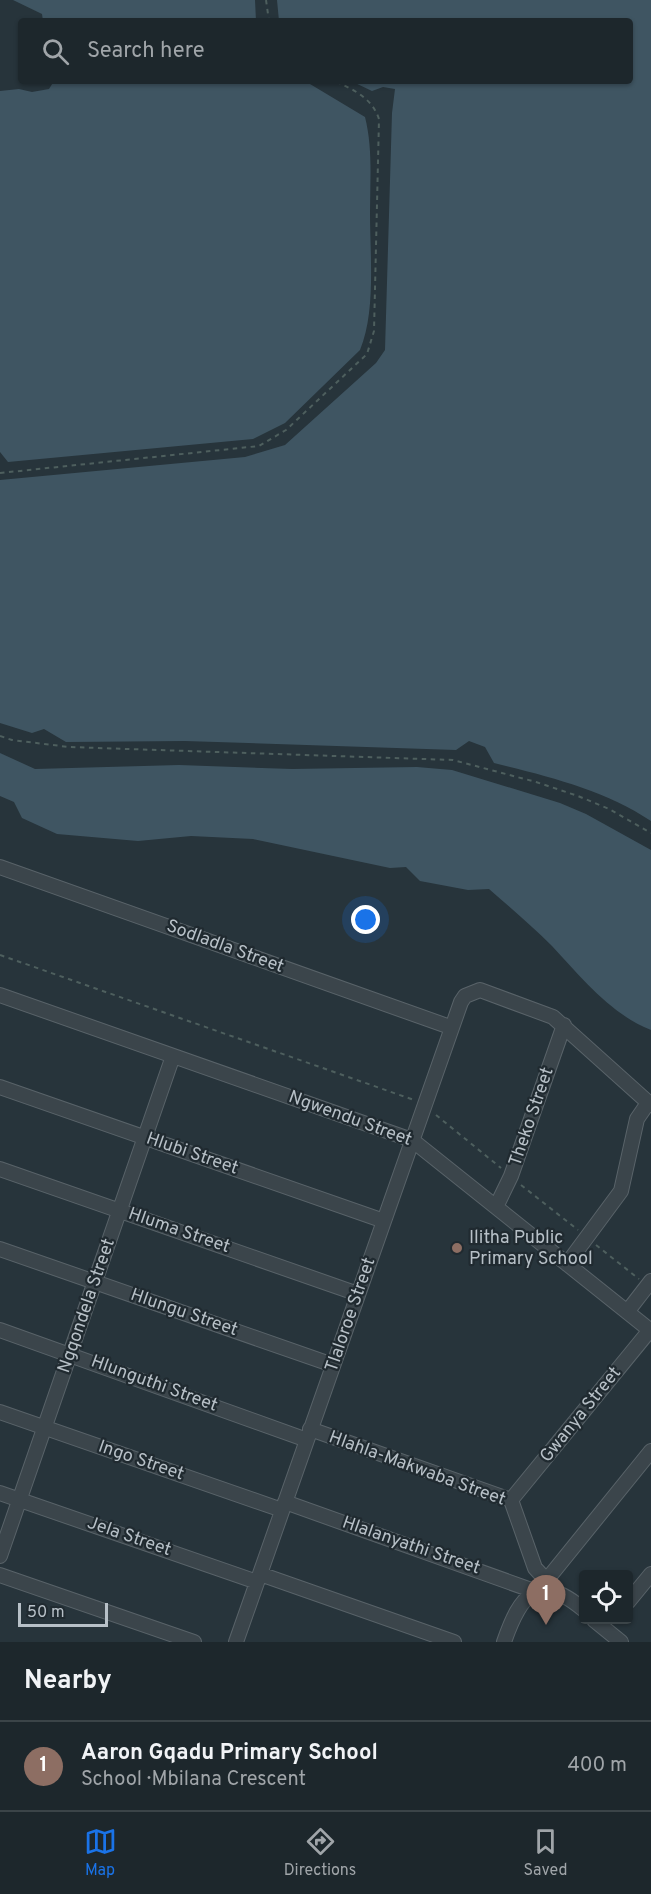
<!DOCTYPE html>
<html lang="en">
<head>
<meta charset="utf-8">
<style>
  body { margin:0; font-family:Overpass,sans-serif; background:#252f34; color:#f1f3f6 }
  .controls { position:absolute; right:18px; bottom:18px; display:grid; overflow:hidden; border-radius:6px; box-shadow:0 2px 4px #0004 }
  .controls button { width:54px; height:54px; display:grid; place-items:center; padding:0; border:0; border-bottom:2px solid #3b4448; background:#1d272c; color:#f1f3f6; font:30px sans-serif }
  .scale { position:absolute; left:18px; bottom:15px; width:90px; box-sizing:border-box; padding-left:6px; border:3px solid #b7c0c7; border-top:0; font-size:16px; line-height:21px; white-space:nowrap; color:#b7c0c7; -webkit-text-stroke:4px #202a30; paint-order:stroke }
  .you { position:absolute; left:366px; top:920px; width:21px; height:21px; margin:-15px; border:4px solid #fff; border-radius:50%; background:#1a73e8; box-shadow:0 0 0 9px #1a73e833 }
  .badge { display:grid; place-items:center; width:39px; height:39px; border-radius:50%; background:#1a73e8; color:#fff; font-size:20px; font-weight:700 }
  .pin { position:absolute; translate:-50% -50px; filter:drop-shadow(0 2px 3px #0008) }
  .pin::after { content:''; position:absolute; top:32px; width:21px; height:18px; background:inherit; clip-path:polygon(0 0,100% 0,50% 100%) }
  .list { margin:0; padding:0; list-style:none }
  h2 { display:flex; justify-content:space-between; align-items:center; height:78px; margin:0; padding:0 24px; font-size:26px }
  h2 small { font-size:20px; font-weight:400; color:#a0a5a9 }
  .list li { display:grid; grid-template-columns:39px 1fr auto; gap:18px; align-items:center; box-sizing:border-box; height:90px; padding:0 24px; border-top:2px solid #3b4448 }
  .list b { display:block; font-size:22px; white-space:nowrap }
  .list p { margin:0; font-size:20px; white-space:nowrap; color:#a0a5a9 }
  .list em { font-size:20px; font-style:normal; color:#a0a5a9 }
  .icon { flex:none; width:33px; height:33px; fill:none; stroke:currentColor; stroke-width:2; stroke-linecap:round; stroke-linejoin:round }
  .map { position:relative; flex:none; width:651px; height:1642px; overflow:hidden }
  .search { position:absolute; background:#1d272c; box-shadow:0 2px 4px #0004; left:18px; right:18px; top:18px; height:66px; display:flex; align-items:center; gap:15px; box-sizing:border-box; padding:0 21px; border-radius:6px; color:#a0a5a9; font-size:22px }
  .sheet { height:168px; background:#1d272c }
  nav { display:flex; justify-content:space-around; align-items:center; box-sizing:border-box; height:84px; border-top:2px solid #3b4448; background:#1d272c; font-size:16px; color:#a0a5a9 }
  nav a { display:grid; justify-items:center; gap:3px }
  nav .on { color:#1a73e8 }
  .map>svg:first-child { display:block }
</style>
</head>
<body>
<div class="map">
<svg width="651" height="1642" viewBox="0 0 651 1642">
  <rect width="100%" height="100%" fill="#27343b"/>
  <!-- water -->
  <path fill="#3f5562" d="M13,0H255L256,21H43L42,14Z
    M277,0H651V821C605,790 547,776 494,763L485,747L469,741L456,750L185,741L66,742L44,729L32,733L0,723V480L245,457L285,445L376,363L385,350L392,113L395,89L383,87L372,91L351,81H630V21H279Z
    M54,81H305L365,117C373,149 370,181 370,213C370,255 376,312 360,350L285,423L253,439L8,462L0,452V91L19,89L32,92L49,89Z
    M0,753L35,769L179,765L292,769L417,767L452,770L560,803L586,814L651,850V1030C610,1014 581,977 552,946C532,926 511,908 489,889L468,890L420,881L406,867L390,868L253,839L191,836L138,841L57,834L22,818L14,802L0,796Z"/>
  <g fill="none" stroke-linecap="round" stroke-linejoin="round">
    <defs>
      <path id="minor" d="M0,867L450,1027
        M0,995L412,1140L651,1331
        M0,1087L384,1221
        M0,1169L358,1294
        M496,1207L511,1176L564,1025
        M0,1249L333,1365
        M567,1264L621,1191L637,1119L648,1103
        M627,1312L651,1281
        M0,1330L307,1440
        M0,1412L282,1510
        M310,1429L511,1500
        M0,1493L257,1582
        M511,1500L650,1330
        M511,1500L535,1568L546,1580
        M285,1502L537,1592L651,1451
        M0,1556L173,1056
        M260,1574L454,1642
        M0,1575L194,1642
        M628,1602L651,1574
        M594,1620L621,1642
        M236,1642L461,1002L465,996L480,990L553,1017L651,1105
        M504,1642C520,1596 537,1570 584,1610"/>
    </defs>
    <!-- minor casing -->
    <use href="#minor" stroke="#596369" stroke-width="16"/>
    <!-- path -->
    <path stroke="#4e5f5e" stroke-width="2" stroke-dasharray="4.5 4.5" stroke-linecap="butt" d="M266,0L269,21
      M0,473L259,446L286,430L367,354L374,331L379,119C372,98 354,90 335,81
      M0,736L12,740L69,747L453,760L536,782L578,796L609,809L651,833
      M0,955L414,1100
      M436,1115L501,1168
      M521,1185L578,1230
      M596,1245L639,1279"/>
    <!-- minor -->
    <use href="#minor" stroke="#3b454b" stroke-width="14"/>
  </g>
  <!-- markers -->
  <circle fill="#8d6e63" stroke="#202a30" stroke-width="2" cx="457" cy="1248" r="6"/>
  <g text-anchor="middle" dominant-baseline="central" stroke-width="4.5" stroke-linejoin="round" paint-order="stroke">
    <!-- street labels -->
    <g font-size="18" fill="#b7c0c7" stroke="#202a30">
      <text transform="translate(225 947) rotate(20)">Sodladla Street</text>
      <text transform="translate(532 1117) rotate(-71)">Theko Street</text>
      <text transform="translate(350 1119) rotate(20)">Ngwendu Street</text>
      <text transform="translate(192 1154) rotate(19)">Hlubi Street</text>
      <text transform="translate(179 1231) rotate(19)">Hluma Street</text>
      <text transform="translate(87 1306) rotate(-71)">Ngqondela Street</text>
      <text transform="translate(184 1313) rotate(19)">Hlungu Street</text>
      <text transform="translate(351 1315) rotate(-71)">Tlaloroe Street</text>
      <text transform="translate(154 1384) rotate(20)">Hlunguthi Street</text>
      <text transform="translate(581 1415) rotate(-51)">Gwanya Street</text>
      <text transform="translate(141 1461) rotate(19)">Ingo Street</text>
      <text transform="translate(417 1469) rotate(20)">Hlahla-Makwaba Street</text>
      <text transform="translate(129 1537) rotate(19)">Jela Street</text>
      <text transform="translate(411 1546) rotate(19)">Hlalanyathi Street</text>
    </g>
    <!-- poi labels -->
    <g font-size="18" fill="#b7c0c7" stroke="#202a30" text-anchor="start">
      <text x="469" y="1238">Ilitha Public<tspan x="469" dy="21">Primary School</tspan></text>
    </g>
  </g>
</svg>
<div class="controls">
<button><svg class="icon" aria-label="locate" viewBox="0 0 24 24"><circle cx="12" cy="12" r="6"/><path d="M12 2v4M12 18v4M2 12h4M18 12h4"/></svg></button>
</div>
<div class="scale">50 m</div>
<div class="you"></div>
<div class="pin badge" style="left:546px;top:1625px;background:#8d6e63">1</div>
<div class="search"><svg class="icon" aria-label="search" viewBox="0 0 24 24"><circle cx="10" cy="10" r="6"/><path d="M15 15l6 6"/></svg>Search here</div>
</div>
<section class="sheet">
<h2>Nearby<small></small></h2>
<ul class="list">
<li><span class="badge" style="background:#8d6e63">1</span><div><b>Aaron Gqadu Primary School</b><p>School · Mbilana Crescent</p></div><em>400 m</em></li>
</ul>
</section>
<nav>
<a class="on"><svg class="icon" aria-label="map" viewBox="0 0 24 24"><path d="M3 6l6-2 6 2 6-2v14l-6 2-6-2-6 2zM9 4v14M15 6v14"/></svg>Map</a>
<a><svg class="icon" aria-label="directions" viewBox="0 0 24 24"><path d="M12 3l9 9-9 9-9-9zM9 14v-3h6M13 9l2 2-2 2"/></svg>Directions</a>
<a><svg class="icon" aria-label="saved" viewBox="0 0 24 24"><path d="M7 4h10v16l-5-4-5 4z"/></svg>Saved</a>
</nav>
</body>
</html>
